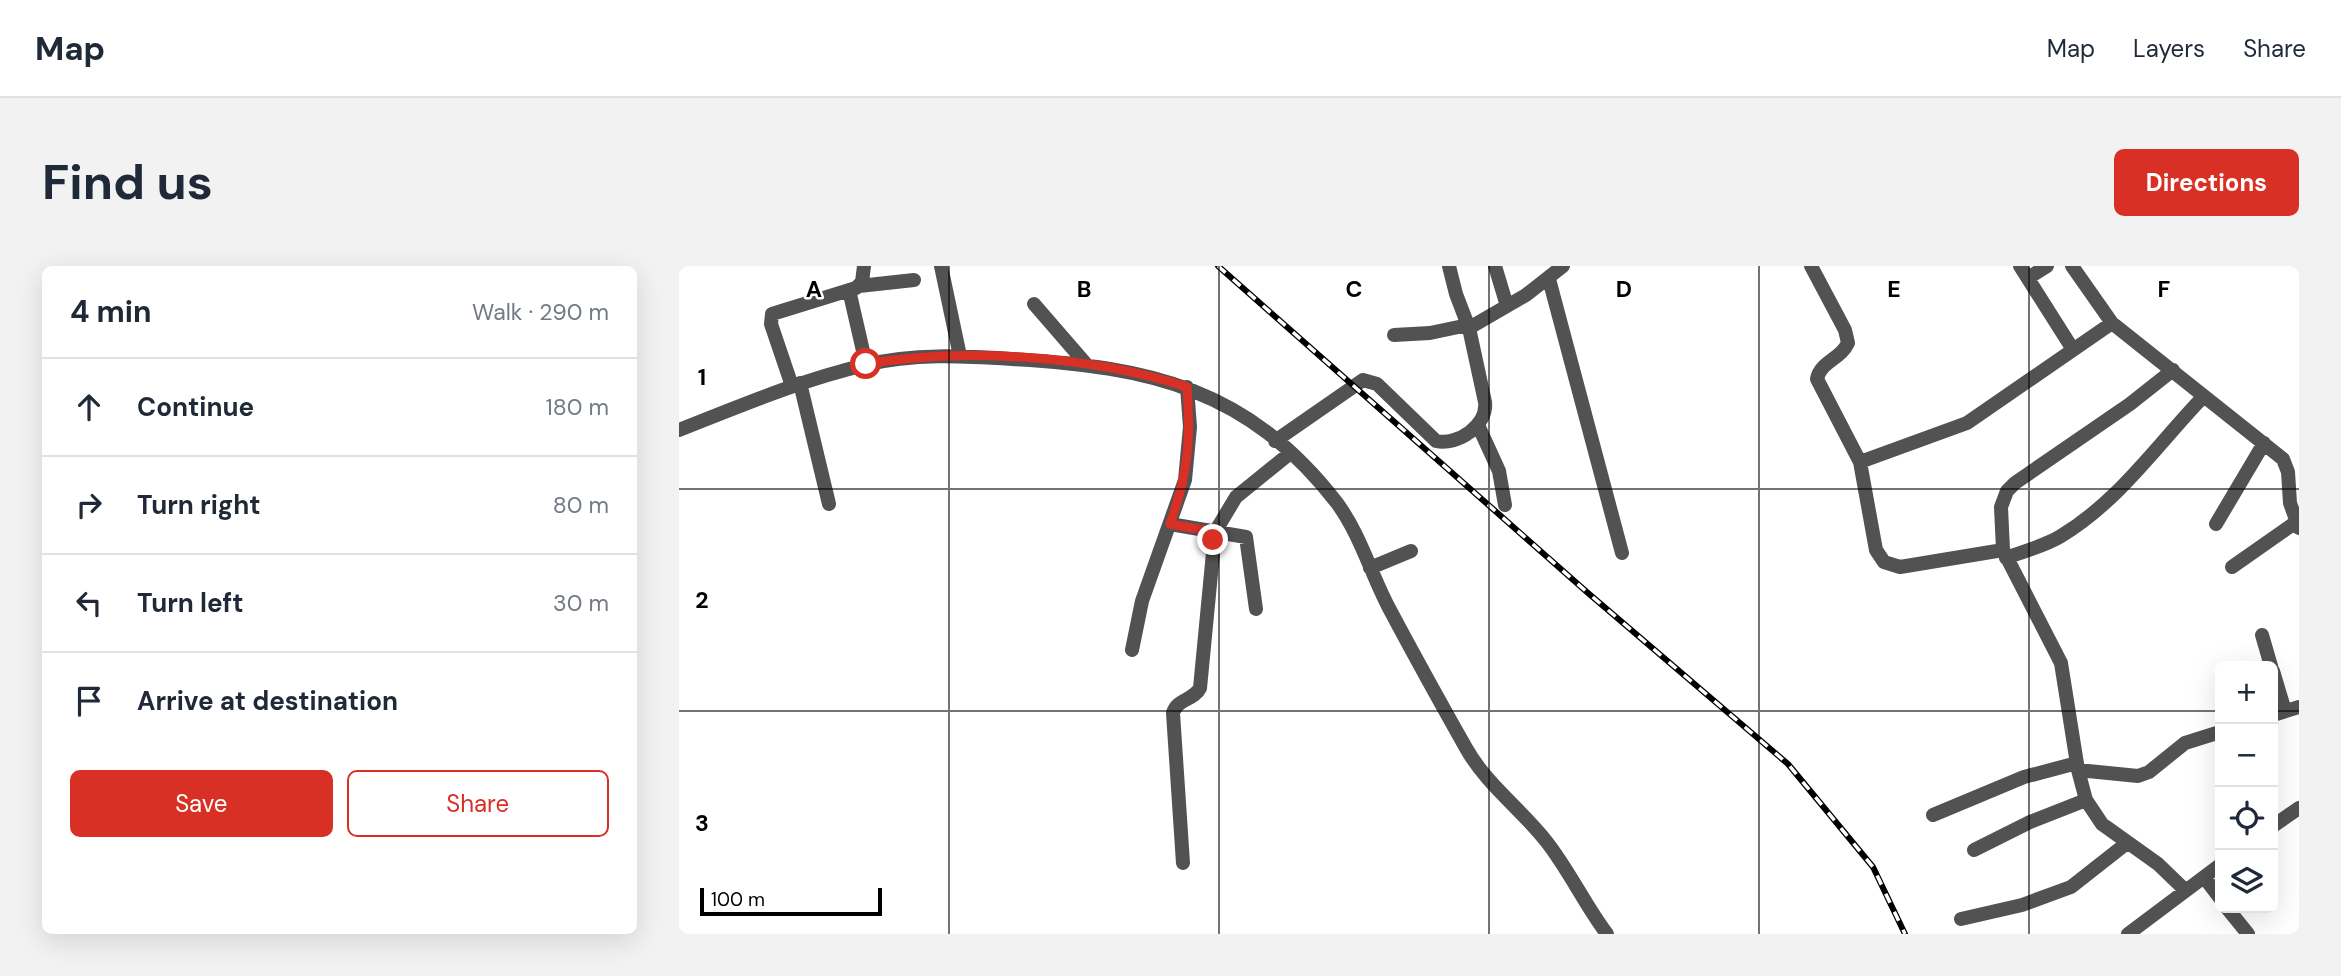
<!DOCTYPE html>
<html lang="en">
<head>
<meta charset="utf-8">
<style>
  body { margin:0; font-family:"DM Sans",sans-serif; background:#f2f2f3; color:#1f2937 }
  .controls { position:absolute; right:21px; bottom:21px; display:grid; overflow:hidden; border-radius:10px; box-shadow:0 7px 28px #0002 }
  .controls button { width:63px; height:63px; display:grid; place-items:center; padding:0; border:0; border-bottom:2px solid #e0e1e3; background:#fff; color:#1f2937; font:35px sans-serif }
  .scale { position:absolute; left:21px; bottom:18px; width:182px; box-sizing:border-box; padding-left:7px; border:4px solid #000; border-top:0; font-size:19px; line-height:24px; white-space:nowrap; color:#000; -webkit-text-stroke:5px #fff; paint-order:stroke }
  .stop { position:absolute; width:21px; height:21px; margin:-16px; border:5px solid #d93025; border-radius:50%; background:#fff }
  .stop.end { background:#d93025; border-color:#fff; box-shadow:0 2px 7px #0008 }
  .list { margin:0; padding:0; list-style:none }
  h2 { display:flex; justify-content:space-between; align-items:center; height:91px; margin:0; padding:0 28px; font-size:30px }
  h2 small { font-size:23px; font-weight:400; color:#747a83 }
  .list li { display:grid; grid-template-columns:46px 1fr auto; gap:21px; align-items:center; box-sizing:border-box; height:98px; padding:0 28px; border-top:2px solid #e0e1e3 }
  .list b { display:block; font-size:26px; white-space:nowrap }
  .list em { font-size:23px; font-style:normal; color:#747a83 }
  .actions { display:flex; gap:14px; padding:21px 28px }
  .actions a { flex:1; padding:16px 0; border:2px solid #d93025; border-radius:10px; text-align:center; font-size:24px; color:#d93025 }
  .actions .main { background:#d93025; color:#fff }
  .icon { flex:none; width:38px; height:38px; fill:none; stroke:currentColor; stroke-width:2; stroke-linecap:round; stroke-linejoin:round }
  .map { position:relative; flex:none; width:1620px; height:668px; overflow:hidden; border-radius:10px }
  header { display:flex; align-items:center; gap:42px; box-sizing:border-box; height:98px; padding:0 35px; background:#fff; border-bottom:2px solid #e0e1e3 }
  header strong { font-size:33px }
  nav { display:flex; gap:38px; margin-inline-start:auto; font-size:24px }
  .intro { display:flex; align-items:center; justify-content:space-between; box-sizing:border-box; height:168px; padding:0 42px }
  h1 { margin:0; font-size:49px }
  .button { padding:18px 32px; border-radius:10px; background:#d93025; color:#fff; font-size:24px; font-weight:700 }
  main { display:flex; gap:42px; padding:0 42px }
  aside { flex:1; background:#fff; border-radius:10px; box-shadow:0 7px 28px #0002 }
  .map>svg:first-child { display:block }
</style>
</head>
<body>
<header>
<strong>Map</strong>
<nav><a>Map</a><a>Layers</a><a>Share</a></nav>
</header>
<div class="intro"><h1>Find us</h1><a class="button">Directions</a></div>
<main>
<aside>
<h2>4 min<small>Walk · 290 m</small></h2>
<ul class="list">
<li><svg class="icon" aria-label="ahead" viewBox="0 0 24 24"><path d="M12 20V5M6 11l6-6 6 6"/></svg><div><b>Continue</b></div><em>180 m</em></li>
<li><svg class="icon" aria-label="right" viewBox="0 0 24 24"><path d="M7 20v-9h11M14 6l5 5-5 5"/></svg><div><b>Turn right</b></div><em>80 m</em></li>
<li><svg class="icon" aria-label="left" viewBox="0 0 24 24"><path d="M17 20v-9H6M10 6l-5 5 5 5"/></svg><div><b>Turn left</b></div><em>30 m</em></li>
<li><svg class="icon" aria-label="arrive" viewBox="0 0 24 24"><path d="M6 21V4h12l-3 4 3 4H6"/></svg><div><b>Arrive at destination</b></div></li>
</ul>
<div class="actions"><a class="main">Save</a><a>Share</a></div>
</aside>
<div class="map">
<svg width="1620" height="668" viewBox="0 0 1620 668">
  <rect width="100%" height="100%" fill="#fff"/>
  <g fill="none" stroke-linecap="round" stroke-linejoin="round">
    <!-- street -->
    <path stroke="#525252" stroke-width="14" d="M262,0L281,90
      M816,0L828,40
      M1132,0L1166,64L1169,77C1162,93 1141,96 1138,113L1181,196
      M1341,0L1393,82
      M1393,0L1433,57L1604,193L1609,206L1611,237L1620,262
      M1349,12L1368,0
      M870,13L943,287
      M180,20L235,14
      M170,24L187,98
      M355,38L407,98
      M790,62L847,29L884,0
      M715,69L751,67L789,59
      M1494,104L1451,138L1336,217L1328,225L1322,241L1324,284L1382,397L1399,504L1407,534L1423,558L1479,598L1506,624
      M121,117L150,238
      M113,120L92,58L93,48L177,22L183,16L185,0
      M799,159L820,205L826,239
      M0,164C61,140 122,114 186,99C235,87 284,90 333,93C471,101 569,122 658,237C681,268 692,308 710,342C735,389 761,436 787,482C807,518 842,543 867,575C890,604 906,639 928,668
      M596,175L684,114L698,118L757,175C779,180 809,159 806,136L790,62L777,28L770,0
      M491,258L567,271L577,343
      M1537,258L1585,177
      M1324,284L1221,301L1205,296L1197,284L1181,196L1288,157L1433,57
      M1327,292C1345,285 1366,280 1382,270C1440,235 1478,179 1524,131
      M1553,301L1620,254
      M691,302L732,285
      M1583,369L1592,400
      M453,384L463,335L506,214L511,161L508,121
      M1594,405L1606,445
      M1594,449L1620,441
      M1399,504L1459,510L1470,506L1506,477L1541,466
      M1254,549L1345,511L1398,497
      M1594,560L1620,542
      M1295,584L1351,556L1407,534
      M504,597L494,447C498,433 515,434 521,422L536,266L557,231L610,188
      M1525,611L1541,632
      M1548,642L1569,668
      M1282,653L1343,639L1392,621L1448,577
      M1449,668L1541,599"/>
    <defs>
      <path id="rail" d="M539,0L909,327L1109,498L1194,601L1226,668"/>
    </defs>
    <!-- rail casing -->
    <use href="#rail" stroke="#000" stroke-width="6"/>
    <!-- rail -->
    <use href="#rail" stroke="#fff" stroke-width="3.5" stroke-dasharray="10" stroke-linecap="butt"/>
  </g>
  <g fill="none" stroke-linecap="round" stroke-linejoin="round">
    <!-- route -->
    <path stroke="#d93025" stroke-width="9" d="M187,98C285,81 413,90 508,121C512,174 509,208 491,258L536,266L534,274"/>
  </g>
  <!-- grid -->
  <path fill="none" stroke="#000" stroke-width="2" stroke-opacity="0.55" d="M270,0V668M540,0V668M810,0V668M1080,0V668M1350,0V668M0,223H1620M0,445H1541M1594,445H1620"/>
  <g font-size="23" text-anchor="middle" font-weight="bold" fill="#000" stroke="#fff" stroke-width="5" stroke-linejoin="round" paint-order="stroke">
    <text x="135" y="31">A</text>
    <text x="405" y="31">B</text>
    <text x="675" y="31">C</text>
    <text x="945" y="31">D</text>
    <text x="1215" y="31">E</text>
    <text x="1485" y="31">F</text>
    <text x="23" y="119">1</text>
    <text x="23" y="342">2</text>
    <text x="23" y="565">3</text>
  </g>
</svg>
<div class="controls">
<button>+</button>
<button>−</button>
<button><svg class="icon" aria-label="locate" viewBox="0 0 24 24"><circle cx="12" cy="12" r="6"/><path d="M12 2v4M12 18v4M2 12h4M18 12h4"/></svg></button>
<button><svg class="icon" aria-label="layers" viewBox="0 0 24 24"><path d="M12 4l9 5-9 5-9-5zM3 14l9 5 9-5"/></svg></button>
</div>
<div class="scale">100 m</div>
<div class="stop" style="left:187px;top:98px"></div>
<div class="stop end" style="left:534px;top:274px"></div>
</div>
</main>
</body>
</html>
